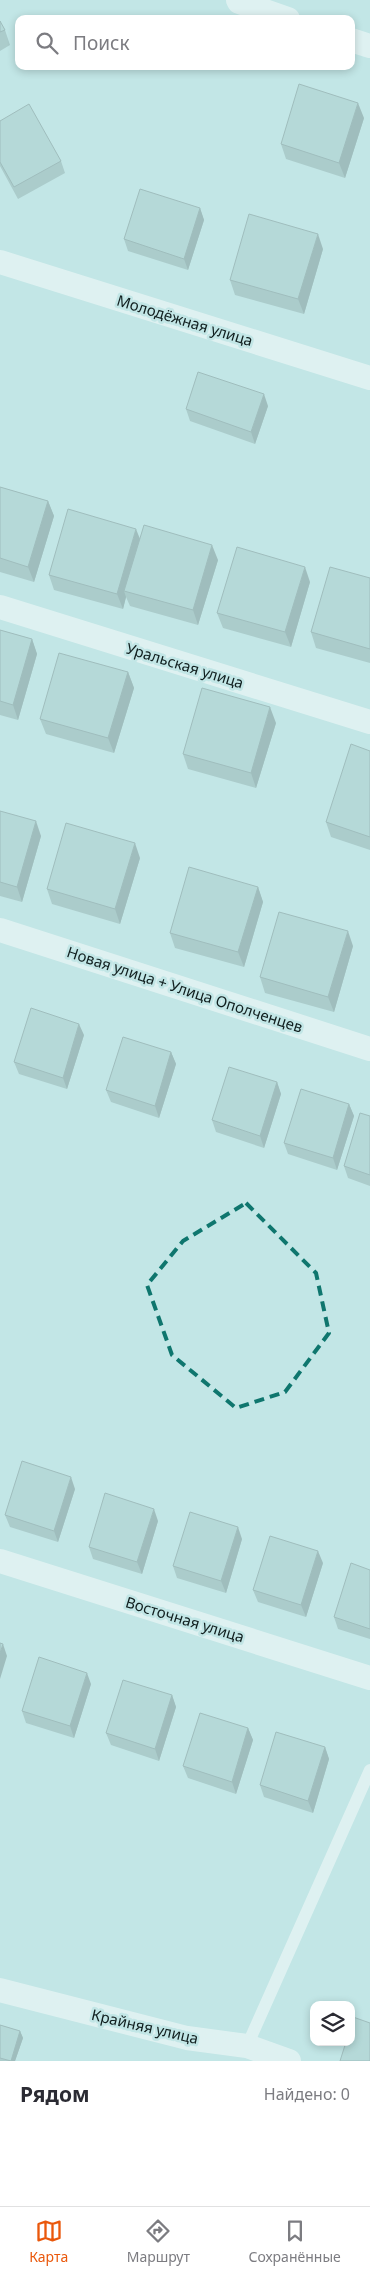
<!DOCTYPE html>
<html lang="ru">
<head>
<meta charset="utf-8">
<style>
  body { margin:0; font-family:"Noto Sans",sans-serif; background:#f2f2f3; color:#2b2b33 }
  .controls { position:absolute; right:15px; bottom:15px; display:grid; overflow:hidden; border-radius:10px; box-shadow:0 2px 8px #0003 }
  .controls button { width:45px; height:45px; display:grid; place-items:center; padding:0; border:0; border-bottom:1px solid #e1e1e2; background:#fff; color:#2b2b33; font:25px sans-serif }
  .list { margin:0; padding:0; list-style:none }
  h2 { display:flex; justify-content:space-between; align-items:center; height:65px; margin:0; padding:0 20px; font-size:21px }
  h2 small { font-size:16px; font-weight:400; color:#7c7c81 }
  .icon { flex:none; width:28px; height:28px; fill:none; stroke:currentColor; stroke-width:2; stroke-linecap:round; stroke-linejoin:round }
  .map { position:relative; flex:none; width:370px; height:2061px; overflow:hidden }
  .search { position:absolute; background:#fff; box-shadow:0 2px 8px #0003; left:15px; right:15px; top:15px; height:55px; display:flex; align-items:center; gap:12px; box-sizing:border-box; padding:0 18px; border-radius:10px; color:#7c7c81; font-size:19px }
  .sheet { height:145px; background:#fff }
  nav { display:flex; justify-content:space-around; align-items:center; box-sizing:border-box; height:70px; border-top:1px solid #e1e1e2; background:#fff; font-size:14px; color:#7c7c81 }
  nav a { display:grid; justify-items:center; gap:2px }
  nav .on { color:#ea580c }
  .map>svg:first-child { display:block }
</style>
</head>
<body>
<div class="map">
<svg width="370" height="2061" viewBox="0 0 370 2061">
  <rect width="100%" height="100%" fill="#c2e6e6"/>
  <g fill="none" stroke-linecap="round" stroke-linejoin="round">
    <!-- lane -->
    <path stroke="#fff" stroke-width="12" d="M247,2046L370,1770"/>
    <!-- street -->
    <path stroke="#fff" stroke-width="24" d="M238,0L239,2L288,19
      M351,40L370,46
      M0,262L370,378
      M0,607L370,722
      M0,930L370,1049
      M0,1561L370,1678
      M0,1990L187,2038L247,2046L289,2061"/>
  </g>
  <!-- wall -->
  <path fill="#8eadac" d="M0,21L5,30L10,45L0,51Z
    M364,118L345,178L286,159L281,144Z
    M0,121L61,161L65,173L18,199L0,166Z
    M200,208L204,220L188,270L128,251L124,239Z
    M323,249L304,314L235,295L230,280Z
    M268,406L255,444L190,421L186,409Z
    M0,487L48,501L54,516L34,582L0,572Z
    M140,538L218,560L198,625L130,606L126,597L123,609L54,590L49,575Z
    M370,578V663L316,648L311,632Z
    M310,582L291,647L223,628L217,613Z
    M0,630L32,639L37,654L18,720L0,715Z
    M128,672L134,688L114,753L46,734L40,719Z
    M276,723L256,788L188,769L183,754Z
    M370,751V850L331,837L326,822Z
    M0,811L41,836L22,902L0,896Z
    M140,858L120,924L52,904L47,889Z
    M258,887L263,902L244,967L175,948L170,933Z
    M353,946L334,1012L265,993L260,977Z
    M84,1035L67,1089L19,1074L14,1062Z
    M171,1052L176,1064L159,1118L111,1102L106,1090Z
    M277,1082L281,1094L264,1148L216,1132L212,1120Z
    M349,1104L354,1116L337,1170L288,1154L284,1143Z
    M370,1116V1186L348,1178L344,1166Z
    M75,1489L58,1542L10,1527L5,1515Z
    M158,1521L142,1574L93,1559L89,1547Z
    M242,1539L226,1593L177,1578L173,1566Z
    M323,1563L306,1617L258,1602L253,1590Z
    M370,1570V1639L338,1629L334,1617Z
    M91,1684L74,1738L26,1723L22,1711Z
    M172,1695L176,1707L159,1761L111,1745L106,1733Z
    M248,1728L253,1740L236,1794L188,1778L183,1766Z
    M325,1747L329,1759L313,1813L264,1797L260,1785Z
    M0,2025L20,2031L23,2038L15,2061H0Z"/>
  <!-- shaded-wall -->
  <path fill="#748d8c" d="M358,103L364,118L345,178L339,163Z
    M200,208L204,220L188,270L184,259Z
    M318,234L323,249L304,314L298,299Z
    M264,394L268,406L255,444L251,432Z
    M48,501L54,516L34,582L28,567Z
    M136,529L142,544L124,591L126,597L123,609L117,594Z
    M212,545L218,560L198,625L193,610Z
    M305,567L310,582L291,647L285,632Z
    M32,639L37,654L18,720L13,705Z
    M128,672L134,688L114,753L108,738Z
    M270,707L276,723L256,788L251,773Z
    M36,821L41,836L22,902L17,887Z
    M135,843L140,858L120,924L115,909Z
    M258,887L263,902L244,967L238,952Z
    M348,931L353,946L334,1012L328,997Z
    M79,1024L84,1035L67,1089L63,1078Z
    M171,1052L176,1064L159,1118L155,1106Z
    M277,1082L281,1094L264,1148L260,1136Z
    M349,1104L354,1116L337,1170L333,1158Z
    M71,1477L75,1489L58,1542L54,1531Z
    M154,1509L158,1521L142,1574L137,1562Z
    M238,1527L242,1539L226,1593L221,1581Z
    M318,1551L323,1563L306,1617L301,1605Z
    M3,1644L7,1656L0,1679V1653Z
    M87,1673L91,1684L74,1738L70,1726Z
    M172,1695L176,1707L159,1761L155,1749Z
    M248,1728L253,1740L236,1794L232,1782Z
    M325,1747L329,1759L313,1813L308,1801Z
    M20,2031L23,2038L15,2061H11Z"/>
  <!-- building -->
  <path fill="#a5c9c8" stroke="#748d8c" d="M0,21L5,30L0,32Z
    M299,84L358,103L339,163L281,144Z
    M29,104L61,161L14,187L0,162V121Z
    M140,189L200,208L184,259L124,239Z
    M249,214L318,234L298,299L230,280Z
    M198,372L264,394L251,432L186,409Z
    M0,487L48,501L28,567L0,558Z
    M68,509L136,529L117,594L49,575Z
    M144,525L212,545L193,610L124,591Z
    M237,547L305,567L285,632L217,613Z
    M330,567L370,578V649L311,632Z
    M0,630L32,639L13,705L0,701Z
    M59,653L128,672L108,738L40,719Z
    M202,688L270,707L251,773L183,754Z
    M351,744L370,751V837L326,822Z
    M0,811L36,821L17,887L0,882Z
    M66,823L135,843L115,909L47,889Z
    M189,867L258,887L238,952L170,933Z
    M279,912L348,931L328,997L260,977Z
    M31,1008L79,1024L63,1078L14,1062Z
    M123,1037L171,1052L155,1106L106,1090Z
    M229,1067L277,1082L260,1136L212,1120Z
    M301,1089L349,1104L333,1158L284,1143Z
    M360,1113L370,1116V1175L344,1166Z
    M22,1461L71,1477L54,1531L5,1515Z
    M105,1493L154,1509L137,1562L89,1547Z
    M190,1512L238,1527L221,1581L173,1566Z
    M270,1536L318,1551L301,1605L253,1590Z
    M351,1563L370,1570V1629L334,1617Z
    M0,1643L3,1644L0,1653Z
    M39,1657L87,1673L70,1726L22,1711Z
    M123,1680L172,1695L155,1749L106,1733Z
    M200,1713L248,1728L232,1782L183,1766Z
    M276,1732L325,1747L308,1801L260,1785Z
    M353,2017L370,2023V2061H340L346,2042H351V2024Z
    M0,2025L20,2031L11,2061L0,2058Z"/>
  <!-- marked area -->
  <path d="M0 0H370V2061H0ZM246,1203L316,1273L329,1333L285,1392L236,1408L172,1355L147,1285L183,1241Z" fill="#c2e6e6" fill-opacity=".55" fill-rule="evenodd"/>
  <path fill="none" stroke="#0f766e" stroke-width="4" stroke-dasharray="10 6" stroke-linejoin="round" d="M246,1203L316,1273L329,1333L285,1392L236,1408L172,1355L147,1285L183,1241Z"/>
  <g text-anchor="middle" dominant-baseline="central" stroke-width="5" stroke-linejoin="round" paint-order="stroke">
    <!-- street labels -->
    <g font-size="15" fill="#101e1e" stroke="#c2e6e6">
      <text transform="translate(185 320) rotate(17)">Молодёжная улица</text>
      <text transform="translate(185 665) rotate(17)">Уральская улица</text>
      <text transform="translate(185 989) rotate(18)">Новая улица + Улица Ополченцев</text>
      <text transform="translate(185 1619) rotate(17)">Восточная улица</text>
      <text transform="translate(145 2026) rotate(13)">Крайняя улица</text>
    </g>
  </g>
</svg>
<div class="controls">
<button><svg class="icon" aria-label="layers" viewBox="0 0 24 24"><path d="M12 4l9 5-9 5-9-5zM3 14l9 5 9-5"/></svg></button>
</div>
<div class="search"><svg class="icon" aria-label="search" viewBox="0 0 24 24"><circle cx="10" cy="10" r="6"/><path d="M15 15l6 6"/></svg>Поиск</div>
</div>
<section class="sheet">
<h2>Рядом<small>Найдено: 0</small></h2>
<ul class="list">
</ul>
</section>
<nav>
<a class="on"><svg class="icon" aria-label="map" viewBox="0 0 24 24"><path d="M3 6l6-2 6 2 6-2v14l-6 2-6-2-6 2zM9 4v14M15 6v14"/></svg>Карта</a>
<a><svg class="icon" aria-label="directions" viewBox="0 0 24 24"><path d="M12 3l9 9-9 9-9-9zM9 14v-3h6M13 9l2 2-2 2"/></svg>Маршрут</a>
<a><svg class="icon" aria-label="saved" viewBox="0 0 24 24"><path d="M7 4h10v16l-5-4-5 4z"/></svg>Сохранённые</a>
</nav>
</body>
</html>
